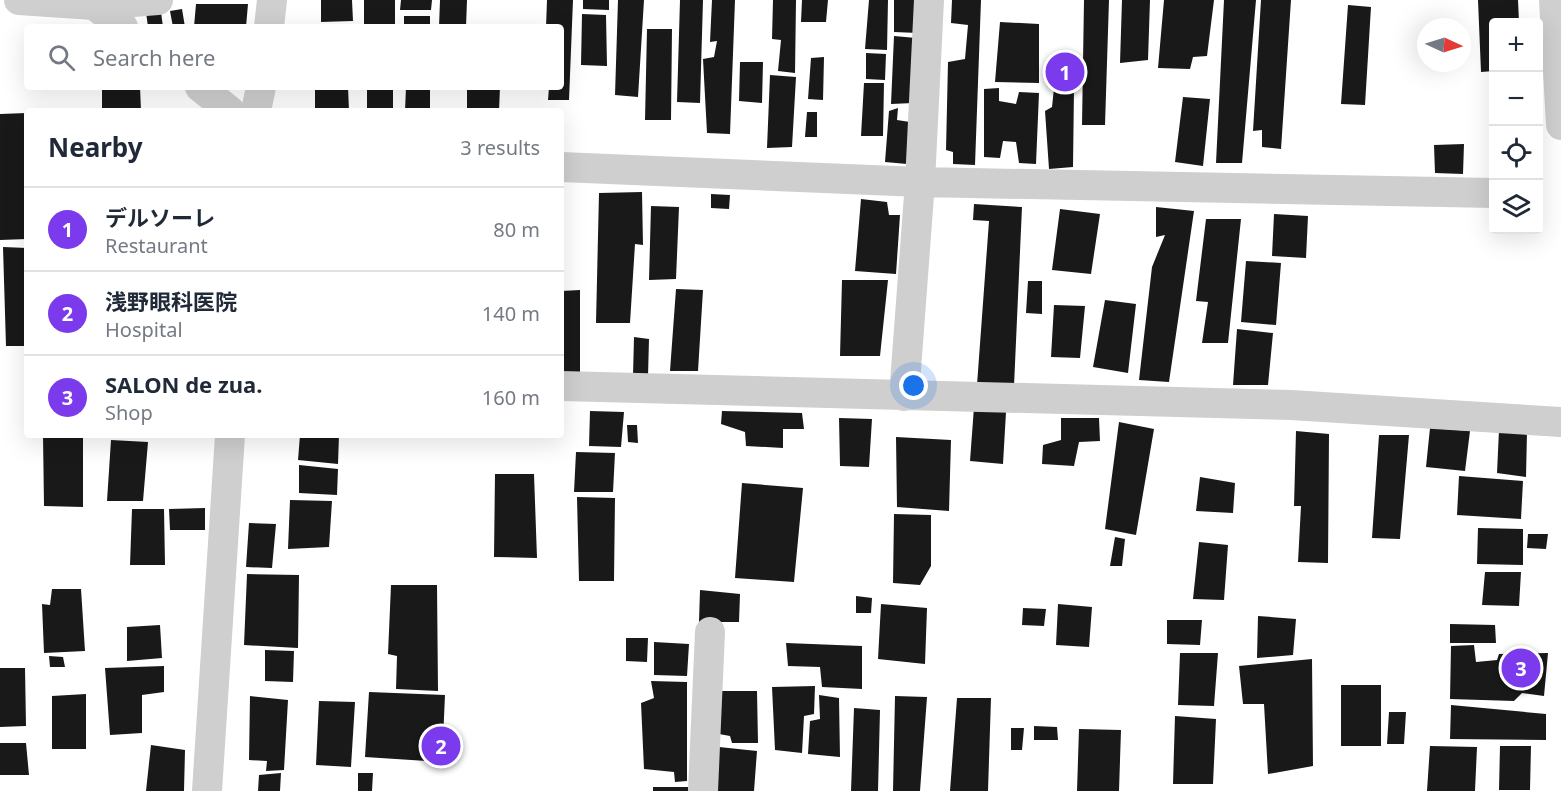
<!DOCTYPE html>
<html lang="en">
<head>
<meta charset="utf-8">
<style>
  body { margin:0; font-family:"Noto Sans","Noto Sans JP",sans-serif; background:#f6f6f7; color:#1f2937 }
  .controls { position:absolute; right:18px; top:18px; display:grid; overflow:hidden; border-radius:6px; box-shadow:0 6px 24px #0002 }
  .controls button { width:54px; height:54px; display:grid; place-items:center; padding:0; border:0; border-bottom:2px solid #e0e1e3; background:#fff; color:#1f2937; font:30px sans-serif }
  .compass { position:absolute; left:1417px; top:18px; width:54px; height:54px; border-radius:50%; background:#fff; box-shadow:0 6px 24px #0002; rotate:94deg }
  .you { position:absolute; left:914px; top:386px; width:21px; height:21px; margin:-15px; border:4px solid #fff; border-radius:50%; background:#1a73e8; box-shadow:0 0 0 9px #1a73e833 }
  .badge { display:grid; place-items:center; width:39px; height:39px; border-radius:50%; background:#7c3aed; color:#fff; font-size:20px; font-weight:700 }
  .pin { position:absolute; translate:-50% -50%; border:3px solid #fff; box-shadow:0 2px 6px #0006 }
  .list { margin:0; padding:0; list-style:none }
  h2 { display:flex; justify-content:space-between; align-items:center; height:78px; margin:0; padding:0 24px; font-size:26px }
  h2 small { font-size:20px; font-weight:400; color:#747a83 }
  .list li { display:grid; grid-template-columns:39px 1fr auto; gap:18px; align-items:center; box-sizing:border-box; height:84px; padding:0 24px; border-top:2px solid #e0e1e3 }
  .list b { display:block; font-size:22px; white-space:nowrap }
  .list p { margin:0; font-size:20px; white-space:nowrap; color:#747a83 }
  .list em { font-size:20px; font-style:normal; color:#747a83 }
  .icon { flex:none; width:33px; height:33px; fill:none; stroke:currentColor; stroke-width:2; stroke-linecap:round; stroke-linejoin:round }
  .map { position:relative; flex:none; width:1561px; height:791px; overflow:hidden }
  .search { position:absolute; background:#fff; box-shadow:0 6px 24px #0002; left:24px; top:24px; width:540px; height:66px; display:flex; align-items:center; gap:15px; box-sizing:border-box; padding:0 21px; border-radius:6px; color:#747a83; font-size:22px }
  .panel { position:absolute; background:#fff; box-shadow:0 6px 24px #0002; left:24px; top:108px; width:540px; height:330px; border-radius:6px }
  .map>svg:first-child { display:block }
</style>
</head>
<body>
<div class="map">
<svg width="1561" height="791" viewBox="0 0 1561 791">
  <rect width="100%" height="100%" fill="#fff"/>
  <!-- building -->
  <path fill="#191919" d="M321,0H352L353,21L321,22Z
    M364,0H395V27H364Z
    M401,0H432L431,10H400Z
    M440,0H467L466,27H439Z
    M547,0H573L569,100H548L549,87H561V27H546Z
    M583,0H609V10L583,9Z
    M618,0H644L638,97L615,95Z
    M680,0H703L700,103L677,102Z
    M712,0H735L730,134L707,133L703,59L714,57L717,41L710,42Z
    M773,0H796L795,73L778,71L781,40L772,39Z
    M802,0H828L826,22H801Z
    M869,0H888L887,50L865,49Z
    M894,0H919L918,33L894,32Z
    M952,0H981L975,165L953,164V152L946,150L948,62L965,59L968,25L951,23Z
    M1084,0H1109L1105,125H1082Z
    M1122,0H1150L1148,60L1120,63Z
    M1164,0H1214L1207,56L1193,57L1190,69L1158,68Z
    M1224,0H1256L1242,163H1216Z
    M1261,0H1291L1281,149L1262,147V130L1253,131Z
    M1478,0H1518L1519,22H1494V71L1481,72Z
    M196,4H248L246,27H194Z
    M1348,5L1371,7L1365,105L1341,104Z
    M182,9L185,27H173L170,11Z
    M146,12H161L163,27H148Z
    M582,14L606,15L607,66L581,65Z
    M404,16H430V27H404Z
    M1000,22L1039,24V83L995,82Z
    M647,29H672L671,120H645Z
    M894,36L916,38L913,103L891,104Z
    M866,53L886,54L885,80L866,79Z
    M824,57L823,100L808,99L811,58Z
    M740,62H763L762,103L739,101Z
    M770,75L796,77L792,147L767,148Z
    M864,83H884L883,136H861Z
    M102,87H140L141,111H102Z
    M315,87H348L349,111H315Z
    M367,87H393V111H367Z
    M406,87H430V111H405Z
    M467,87H500L499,111H467Z
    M999,88V101L1016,104L1019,92L1039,93L1036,164L1019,163L1016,142L1003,141L1000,158L984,157V89Z
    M1054,88H1074L1073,167L1049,169L1045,111L1052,107Z
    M1183,97L1210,99L1203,166L1175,162Z
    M898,108L897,120L910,122L907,164L885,162L889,111Z
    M807,112H817V137H805Z
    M27,113V239L0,240V114Z
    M1464,144L1463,174L1435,173L1434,145Z
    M642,192L643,245L635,244L630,323H596L599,193Z
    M711,194L730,195L729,209L711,208Z
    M861,199L887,202L889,215H900L896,274L855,271Z
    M974,204L1022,207L1014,386L977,385L989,221L973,220Z
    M651,206L679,207L676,279L649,280Z
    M1156,207L1194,211L1169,382L1139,380L1152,267L1165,235L1156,237Z
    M1060,209L1100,214L1091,274L1052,270Z
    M1274,214L1308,216L1306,258L1272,256Z
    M1206,219H1241L1228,343H1202L1208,302L1196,301Z
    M3,247L27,248V346H6Z
    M1246,261L1281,263L1276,325L1241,322Z
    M842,280H888L880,356H840Z
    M1028,281H1042V314L1026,313Z
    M676,289L703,290L698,371H670Z
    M580,290V374H561V291Z
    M1105,300L1136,304L1128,373L1093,367Z
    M1054,305L1085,306L1080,358L1051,357Z
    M1237,329L1273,333L1268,385H1233Z
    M634,337L649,339L648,376H633Z
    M974,407L1006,412L1003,464L970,461Z
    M590,411L624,412L621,447L589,446Z
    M722,411L802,413L804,429H783V448L746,446L745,432L721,424Z
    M839,418L872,419L869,467L840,466Z
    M1061,418H1099L1100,441L1079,442L1074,466L1042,464L1043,445L1061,440Z
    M1119,422L1154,429L1136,535L1105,529Z
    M627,425H637L638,443L628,442Z
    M1430,428L1470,431L1465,471L1426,467Z
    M1499,430L1527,432L1526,477L1497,473Z
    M1296,431L1329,434L1328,563L1298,562L1301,506H1294Z
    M43,435H83V507L44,506Z
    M300,435H339L338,464L298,460Z
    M1379,435H1409L1400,539L1372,538Z
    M896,437L951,440L949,511L897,507Z
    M111,440L148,442L143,501H107Z
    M576,452L615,453L613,492H574Z
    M299,465L338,469L337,495L299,493Z
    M495,474H534L537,558L494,557Z
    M1459,476L1523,481L1521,519L1457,515Z
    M1200,477L1235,483L1233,513L1196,511Z
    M742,483L803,488L794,582L735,578Z
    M577,497L615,498L614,581H579Z
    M290,500L332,501L329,547L288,549Z
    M205,508V530H170L169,509Z
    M132,509H164L165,565H130Z
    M894,514L931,515V566L920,585L893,583Z
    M249,523L276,524L272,568L246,567Z
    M1478,528L1523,529V565L1477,564Z
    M1528,534H1548L1546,549L1527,548Z
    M1115,537L1125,539L1122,566H1110Z
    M1199,542L1228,545L1224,600L1193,599Z
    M1485,572H1521L1519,606L1482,605Z
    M247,574L299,575L298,648L244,645Z
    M391,585H437L438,691L396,689L397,656L388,654Z
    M52,589H81L85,651L44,653L42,604L50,605Z
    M700,590L740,594L739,622H699Z
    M856,596L872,598L871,613H856Z
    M881,604L927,608L925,664L878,659Z
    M1058,604L1092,607L1089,647L1056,645Z
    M1023,608L1046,609L1044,626L1022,625Z
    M1258,616L1296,619L1293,655L1257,658Z
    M1167,620H1202L1200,645L1167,644Z
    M1450,624L1495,625L1496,643H1450Z
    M160,625L162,658L127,661V627Z
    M626,638H648L647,662L626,661Z
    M654,642L689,644L687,676L654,675Z
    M786,643L862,646V689L822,687L820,667L788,666Z
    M1474,645L1476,662L1497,660L1499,654L1548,653L1544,696L1522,693L1514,701L1450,699L1451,646Z
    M265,650L294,651L293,682L265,681Z
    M1180,653H1218L1214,706L1178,705Z
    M49,656L63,657L65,667H50Z
    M1312,659L1313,766L1268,774L1264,704H1243L1239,666Z
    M164,666V692L142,695V733L110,735L105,668Z
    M0,668H25L26,726L0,727Z
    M651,681L687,682V781L675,782L674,772L644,769L641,703L654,698Z
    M1341,685H1381V746H1341Z
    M815,686L814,714L804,716L802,753L775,750L772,687Z
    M720,691H757L758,743H732L730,736L719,734Z
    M369,692L445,695L442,762L365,757Z
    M86,694V749H52V696Z
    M819,695L839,698L840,757L808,754L810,721L820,719Z
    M250,696L288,700L284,770L266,771L267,761L249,760Z
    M895,696L927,697L920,791H893Z
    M957,698H991L988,791H950Z
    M319,701L355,702L351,767L316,765Z
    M1451,705L1546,714V740L1450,739Z
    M854,708L880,710L878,791H851Z
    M1389,712H1406L1404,744H1387Z
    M1175,716L1216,719L1213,784H1173Z
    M1034,726L1057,727L1058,740H1034Z
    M1011,728H1024L1022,750H1011Z
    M1079,729L1121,730L1119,791H1077Z
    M0,743H26L29,775H0Z
    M151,745L185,750L184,791H146Z
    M1430,746L1477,747L1475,791H1427Z
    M1500,746H1531L1530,790H1499Z
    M719,747L757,751L754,791H717Z
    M281,773L280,791H258L259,775Z
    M358,773H373L372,791H358Z
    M653,787H688V791H653Z"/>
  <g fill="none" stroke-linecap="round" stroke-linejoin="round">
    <!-- minor -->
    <path stroke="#cfcfcf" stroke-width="30" d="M19,0L94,5L123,27
      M1554,0L1561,125
      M94,5L158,0
      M269,27L272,0
      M200,87L230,111
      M256,111L261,87
      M561,167L920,182L1494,193
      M561,386L1291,405L1561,422
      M904,396L920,182L929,0
      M207,791L230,435
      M703,791L710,632"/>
  </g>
</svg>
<div class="controls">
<button>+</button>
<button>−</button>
<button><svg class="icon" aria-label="locate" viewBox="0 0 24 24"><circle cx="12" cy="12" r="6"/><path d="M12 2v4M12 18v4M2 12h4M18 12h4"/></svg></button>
<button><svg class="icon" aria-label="layers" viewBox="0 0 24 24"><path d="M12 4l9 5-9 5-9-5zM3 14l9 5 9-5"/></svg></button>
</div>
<svg class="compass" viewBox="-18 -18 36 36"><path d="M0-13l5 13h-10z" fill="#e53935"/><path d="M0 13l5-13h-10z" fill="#747a83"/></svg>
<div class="you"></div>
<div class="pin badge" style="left:1065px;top:72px">1</div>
<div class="pin badge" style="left:441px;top:746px">2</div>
<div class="pin badge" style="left:1521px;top:668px">3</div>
<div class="search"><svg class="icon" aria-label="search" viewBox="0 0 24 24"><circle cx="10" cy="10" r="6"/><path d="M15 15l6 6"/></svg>Search here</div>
<section class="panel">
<h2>Nearby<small>3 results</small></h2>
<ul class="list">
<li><span class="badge">1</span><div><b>デルソーレ</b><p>Restaurant</p></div><em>80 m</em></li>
<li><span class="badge">2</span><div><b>浅野眼科医院</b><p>Hospital</p></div><em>140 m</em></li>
<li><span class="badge">3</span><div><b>SALON de zua.</b><p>Shop</p></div><em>160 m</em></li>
</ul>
</section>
</div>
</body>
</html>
